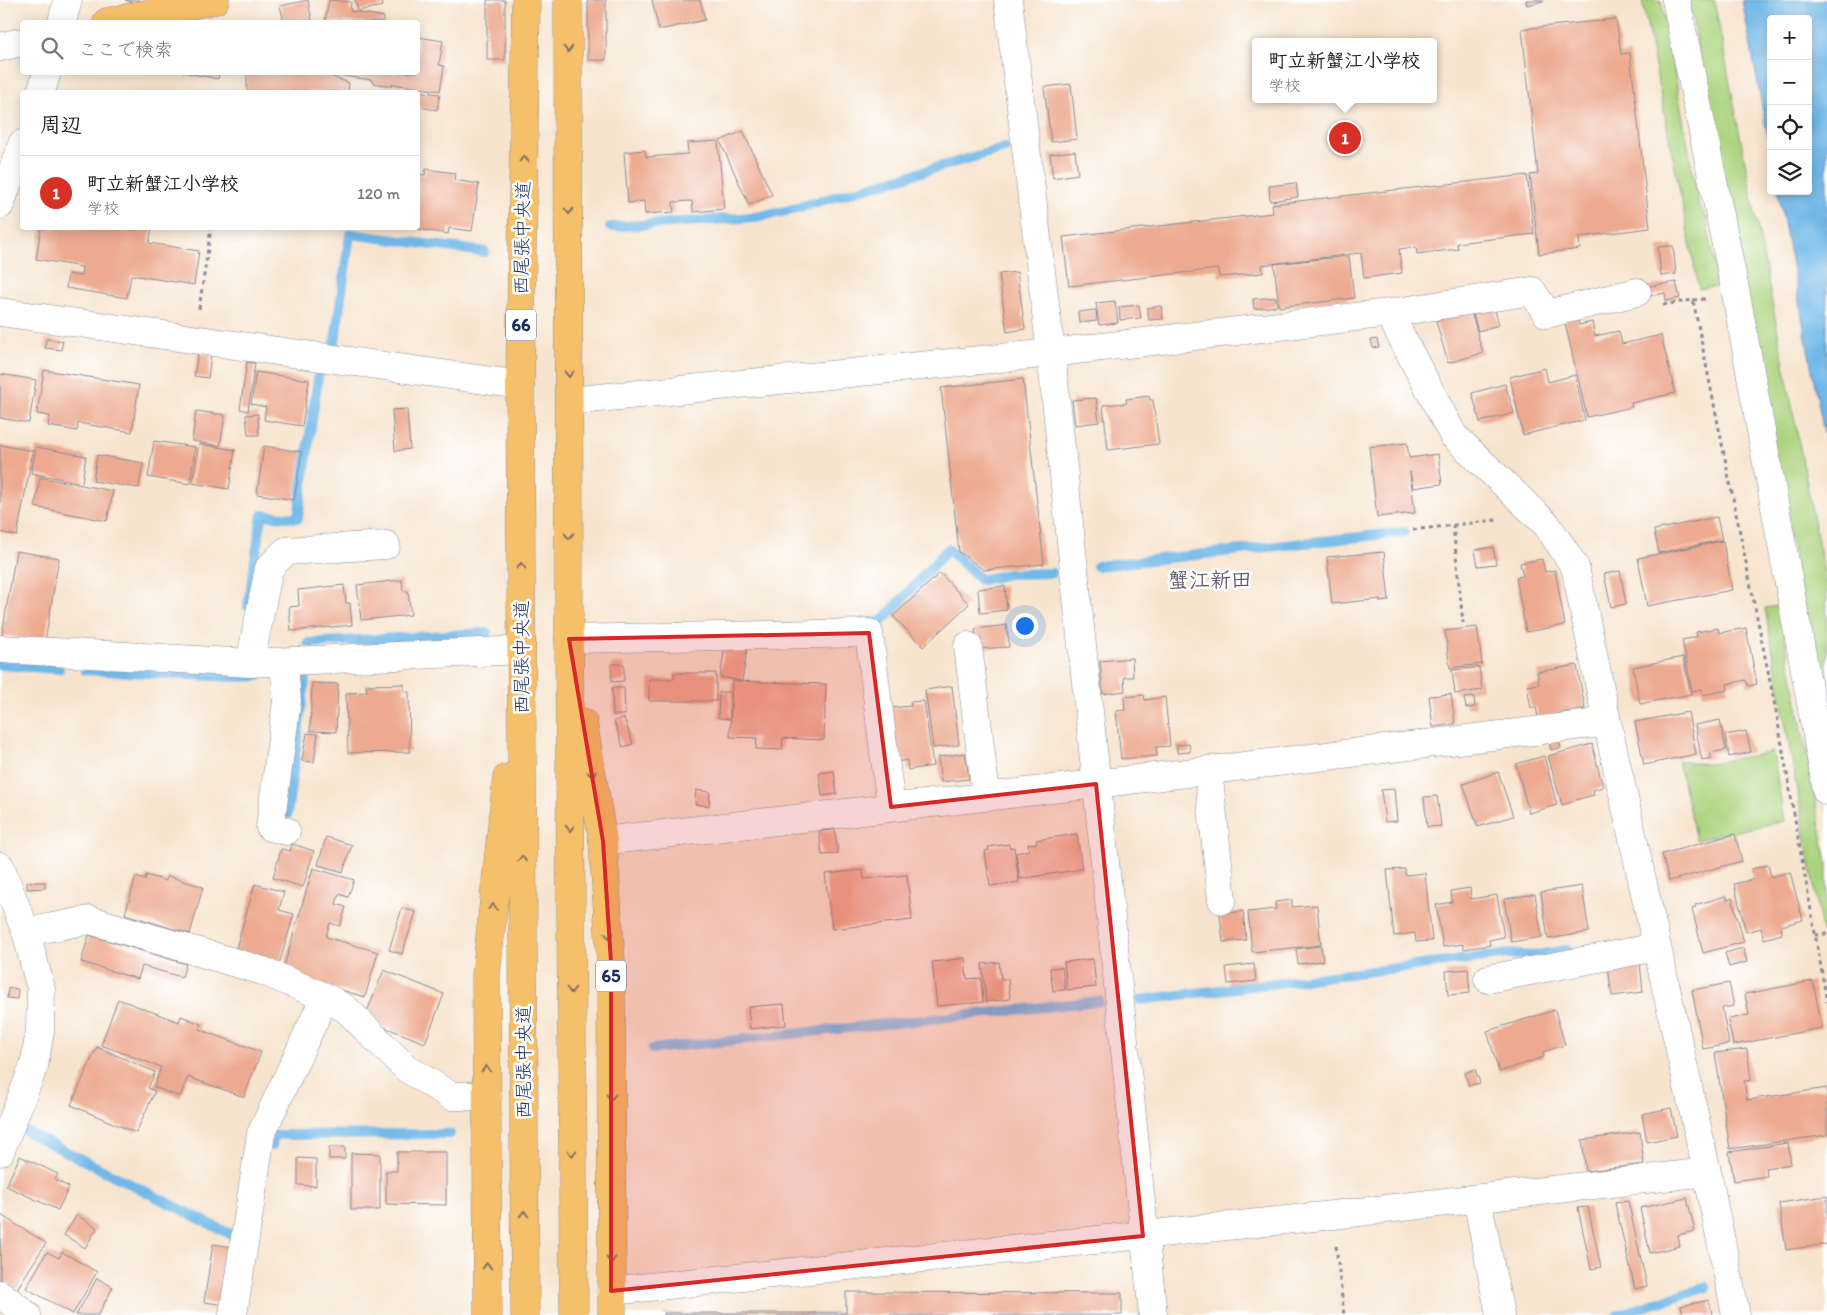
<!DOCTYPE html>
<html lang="ja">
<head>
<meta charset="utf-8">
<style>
  body { margin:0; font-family:Itim,"Klee One",sans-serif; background:#f2f2f2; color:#222 }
  .controls { position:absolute; right:15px; top:15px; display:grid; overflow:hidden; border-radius:5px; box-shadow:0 2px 12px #0003 }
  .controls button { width:45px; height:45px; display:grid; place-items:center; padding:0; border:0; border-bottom:1px solid #e0e0e0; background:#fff; color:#222; font:25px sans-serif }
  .you { position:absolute; left:1024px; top:625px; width:18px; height:18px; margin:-12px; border:4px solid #fff; border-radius:50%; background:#1a73e8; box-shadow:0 0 0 8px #1a73e833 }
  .badge { display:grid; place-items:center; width:32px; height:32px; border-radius:50%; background:#d93025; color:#fff; font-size:16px; font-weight:700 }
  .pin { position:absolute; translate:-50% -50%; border:2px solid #fff; box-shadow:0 1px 5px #0006 }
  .popup { position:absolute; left:1252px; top:38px; width:185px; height:65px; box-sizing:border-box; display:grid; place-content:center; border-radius:5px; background:#fff; filter:drop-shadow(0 1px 4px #0005); font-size:16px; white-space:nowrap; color:#767676 }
  .popup b { font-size:19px; color:#222 }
  .popup::after { content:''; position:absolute; left:50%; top:100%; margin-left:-10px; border:10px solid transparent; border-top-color:#fff }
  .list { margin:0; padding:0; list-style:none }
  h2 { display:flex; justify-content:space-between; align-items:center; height:65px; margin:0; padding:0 20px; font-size:21px }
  h2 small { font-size:16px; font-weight:400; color:#767676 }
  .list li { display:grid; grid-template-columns:32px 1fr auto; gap:15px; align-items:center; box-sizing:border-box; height:75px; padding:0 20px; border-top:1px solid #e0e0e0 }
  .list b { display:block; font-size:19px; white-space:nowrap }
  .list p { margin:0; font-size:16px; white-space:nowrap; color:#767676 }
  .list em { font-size:16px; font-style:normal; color:#767676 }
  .icon { flex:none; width:28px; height:28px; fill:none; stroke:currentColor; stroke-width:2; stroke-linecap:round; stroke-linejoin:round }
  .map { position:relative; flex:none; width:1827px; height:1315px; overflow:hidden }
  .search { position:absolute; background:#fff; box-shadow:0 2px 12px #0003; left:20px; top:20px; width:400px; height:55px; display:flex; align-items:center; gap:12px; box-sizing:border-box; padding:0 18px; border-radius:5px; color:#767676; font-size:19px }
  .panel { position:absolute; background:#fff; box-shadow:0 2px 12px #0003; left:20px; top:90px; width:400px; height:140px; border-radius:5px }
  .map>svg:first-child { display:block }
</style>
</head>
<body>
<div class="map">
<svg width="1827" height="1315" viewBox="0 0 1827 1315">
  <rect width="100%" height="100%" fill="#fff"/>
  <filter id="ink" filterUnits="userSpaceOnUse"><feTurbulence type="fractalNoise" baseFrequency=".02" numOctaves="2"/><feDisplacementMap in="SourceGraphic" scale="10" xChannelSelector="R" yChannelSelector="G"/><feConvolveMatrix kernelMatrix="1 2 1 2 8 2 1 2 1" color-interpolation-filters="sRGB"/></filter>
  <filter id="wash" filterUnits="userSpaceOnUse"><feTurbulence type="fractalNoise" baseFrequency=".0096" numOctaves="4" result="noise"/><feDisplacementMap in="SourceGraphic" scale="20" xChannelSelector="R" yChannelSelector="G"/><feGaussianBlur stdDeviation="1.12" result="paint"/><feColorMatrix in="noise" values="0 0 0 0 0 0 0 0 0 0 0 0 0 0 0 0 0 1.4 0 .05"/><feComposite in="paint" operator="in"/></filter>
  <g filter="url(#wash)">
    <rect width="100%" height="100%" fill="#f7e4ce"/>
    <!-- green -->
    <path fill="#abd37d" stroke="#63816e" d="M1642,0H1661L1699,206L1706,216L1719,286L1699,289Z
      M1689,0H1714L1827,588V733Z
      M1779,606L1827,863V930L1822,931L1765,608Z
      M1773,752L1784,821L1696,840L1678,760L1705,764Z"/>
    <!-- water -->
    <path fill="#70b8e8" stroke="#4674a3" d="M1742,0H1827V449L1778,191H1808V19H1771V153Z"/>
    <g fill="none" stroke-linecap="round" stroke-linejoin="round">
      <!-- stream -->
      <path stroke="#70b8e8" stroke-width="10" d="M610,227L755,217L786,211L1005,148
        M334,348L350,234L485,252
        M1097,566L1404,532
        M248,606L262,515L298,518L319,371
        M863,622H881L948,549L981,580L1008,574L1052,573
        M308,643L487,633
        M0,665L59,669
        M85,670L234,677L258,676
        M287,815L306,673H299
        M1140,1000L1509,954L1532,956L1567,950
        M652,1049L1099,1001
        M25,1131L234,1236
        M272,1146L274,1135L450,1134
        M1618,1315L1707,1287"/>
    </g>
    <g id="blocks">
      <!-- building -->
      <path fill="#edaa90" d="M125,0H139L138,4Z
        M308,0L312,22H284L280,6Z
        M329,0L351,2L350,11L384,17L383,22H325Z
        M355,0H382L383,6L358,11Z
        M487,0H505V60H487Z
        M588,0H606V60H588Z
        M652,0H700L705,20L659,30Z
        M1526,0H1543V1L1527,5Z
        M1616,19L1621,54L1630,53L1650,228L1579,237L1580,249L1539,254L1530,175L1538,174L1522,29Z
        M418,37L443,41L439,65L444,66L440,91L392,84V86L372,83V80L328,74L418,72Z
        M183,72H219L218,79Z
        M247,72H320L349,83L348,92H247Z
        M1071,84L1077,139L1051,142L1044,87Z
        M409,90L440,94L437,110L418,107V92H408Z
        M743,131L772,195L749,205L720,141Z
        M718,141L724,209L693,212L692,201L673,202L674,212L645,214L644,201L628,203L624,152L645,150L646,157L688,154L687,143Z
        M1075,151L1078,174L1053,178L1050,154Z
        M426,169L455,173L454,180L479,184L472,231L449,228L448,234L418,229V174L425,175Z
        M1527,175L1534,234L1457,243L1458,249L1417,254L1416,247L1399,249L1402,273L1364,278L1361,253L1262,265L1263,273L1219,277L1218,269L1069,286L1063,237L1273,213L1272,204Z
        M1296,183L1298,197L1270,201L1269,186Z
        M41,228H152L149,243L199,251L194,285L131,275L127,298L66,288L68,274L81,276L82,267L36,259Z
        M1673,246L1676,274L1661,276L1658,247Z
        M1349,256L1354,298L1279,307L1274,264Z
        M1017,272L1025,329L1007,332L999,274Z
        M1676,282L1680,298L1666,301L1665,293L1645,297L1644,287Z
        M1276,297L1277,306L1254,309L1253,299Z
        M1115,301L1118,323L1099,325L1096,303Z
        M1493,302L1499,325L1478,331L1471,308Z
        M1139,305L1141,318L1120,320L1119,307Z
        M1161,306L1163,319L1149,320L1147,308Z
        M1096,310L1097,321L1079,323L1078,312Z
        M1471,311L1483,353L1448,363L1436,321Z
        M1577,317L1579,325L1592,322L1595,336L1619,331L1622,344L1661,335L1675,393L1631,403L1632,407L1587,417L1564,319Z
        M46,339L63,341L61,350L45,348Z
        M1377,339L1379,347L1373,348L1371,340Z
        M198,353L211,355L208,378L194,376Z
        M247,362L255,363L248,411L240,409Z
        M1545,368L1548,382L1575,375L1585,420L1523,435L1510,377Z
        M44,370L139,385L132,432L78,423L77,431L48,426L50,416L37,414Z
        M256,372L309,380L302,426L264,420L266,407L251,404Z
        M0,374L36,380L29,423L0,418Z
        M1023,379L1044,564L984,570L959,552L941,388Z
        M1505,384L1514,413L1480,422L1472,393Z
        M1149,396L1150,400H1153L1159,444L1108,450L1103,405L1127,403L1126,399Z
        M1096,398L1099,422L1075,425L1072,400Z
        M407,409L410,449L395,451L392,410Z
        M196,411L225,415L220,446L192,441Z
        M258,414L259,435H248L246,415Z
        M154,441L195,447L190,484L148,477Z
        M1407,443L1409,458L1438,454L1442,484L1413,488L1410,472L1415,513L1377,517L1369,447Z
        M199,444L235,450L229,489L192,483Z
        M0,445L33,451L17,536L0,532Z
        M264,446L302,452L294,500L257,494Z
        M36,447L86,456L82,483L31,473Z
        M97,455L143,463L139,488L93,481Z
        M40,477L113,491L107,521L35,507Z
        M1717,517L1722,540L1659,553L1654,530Z
        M1723,541L1732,590L1647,606L1638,558Z
        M1493,547L1496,564L1478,566L1475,550Z
        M16,551L59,558L45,642L2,635Z
        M1384,552L1389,601L1380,602V599L1332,604L1327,557Z
        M1542,559L1545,572L1555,570L1565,625L1526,632L1516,577L1523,576L1520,563Z
        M1620,571L1626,604L1611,607L1604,574Z
        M940,573L969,604L923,647L893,616Z
        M402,580L403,591H408L411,615L361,620L357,585Z
        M344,585L346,603H350L352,625L291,631L289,607L299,606L298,590Z
        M1005,586L1007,610L980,613L978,589Z
        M1007,625L1009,647L978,649L975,629Z
        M1477,627L1482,664L1450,668L1445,631Z
        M1718,628L1719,633L1746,628L1757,684L1748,686L1746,680L1727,684L1728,690L1703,695L1702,689L1692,691L1682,640L1697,637L1696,632Z
        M725,646L747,650L742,681L720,677Z
        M1683,657L1691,694L1640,704L1633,667Z
        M1132,658L1133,677H1124L1125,691L1103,694L1100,661Z
        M611,664H624V681L612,682Z
        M1577,665L1585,709L1538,717L1536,707L1531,708L1527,686L1539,684L1537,672Z
        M1479,667L1482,690L1455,694L1452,670Z
        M674,673H716V701H649V679H674Z
        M732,681L826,684L824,740L783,738L782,750L756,749L757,738L730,737Z
        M312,683L338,684L336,732L310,731Z
        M404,684V691L409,692L410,752L348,753L346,693L367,692L366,685Z
        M952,686L959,745L933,748L925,690Z
        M612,688H624L625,715H613Z
        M719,692H730V719L718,718Z
        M1451,694L1455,724L1433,727L1429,696Z
        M1144,695L1145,700L1165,697L1170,746L1156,747L1157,756L1121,759L1116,711L1125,710L1124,697Z
        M1474,697L1475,707L1466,708L1464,698Z
        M924,701L933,766L908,770L907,760L896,762L889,708L911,706L910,702Z
        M1688,712L1696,754L1644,765L1635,722Z
        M624,718L633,744L623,747L614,721Z
        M1720,720L1726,750L1710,753L1712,758L1702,760L1695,725Z
        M1746,731L1751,752L1729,757L1725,735Z
        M307,733L318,734L314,762L302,761Z
        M1559,740L1561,748L1551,750L1549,742Z
        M1189,744L1190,752L1177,753V745Z
        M1592,744L1603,787L1593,790L1594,795L1572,801V802L1562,805L1548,756Z
        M965,753L969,779L941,782L938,757Z
        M1544,756L1557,805L1529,813L1516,764Z
        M834,771L837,794L822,796L819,773Z
        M1498,772L1513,816L1478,827L1463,784Z
        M1394,789L1397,821L1385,822L1381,790Z
        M696,790L710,792L709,806L695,804Z
        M1437,796L1441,826L1427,827L1424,797Z
        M835,830L838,854L822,855L819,831Z
        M1077,834L1082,869L1020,879L1016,853L1029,850L1028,844L1037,843L1036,840Z
        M1735,834L1742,861L1669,881L1662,854Z
        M326,837L352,845L343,872L318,865Z
        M292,844L314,851L303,887L273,878L281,849L290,851Z
        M1009,844V848L1014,847L1019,882L990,886L985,851L989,850L988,847Z
        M1768,865L1771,877L1790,872L1803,920L1781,926L1782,934L1764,939L1761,928L1746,932L1734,884L1754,879L1751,869Z
        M313,868L354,880L348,897L339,894L336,904L346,907L340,926L330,923L326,937L378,952L365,997L282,973Z
        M1405,869V875L1425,873L1432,941L1416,942L1415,933L1394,936L1387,870Z
        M863,870L864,879L907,875L912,920L832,929L825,874Z
        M146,875L166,881L168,876L203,887L190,934L125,914L136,877L145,880Z
        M27,882H45V888L27,889Z
        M255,884L284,892L279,910L294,914L277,971L233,958Z
        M1582,886L1589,932L1548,939L1541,892Z
        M1470,888L1471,899L1497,895L1504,937L1489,940L1490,945L1464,949L1463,944L1443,947L1436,905L1452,902L1451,891Z
        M1535,894L1542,937L1511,942L1504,899Z
        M1726,896L1727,900L1732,898L1744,942L1703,953L1692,909L1696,907L1695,905Z
        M1292,900V907L1317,905L1321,945L1252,952L1248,912L1276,909L1275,902Z
        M402,908L416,912L402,954L389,950Z
        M1243,911L1246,940L1223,942L1220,914Z
        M89,935L186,964L182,977L142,966L138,979L81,962Z
        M1321,946L1323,961L1298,964L1296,949Z
        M1743,948L1747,962L1729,967L1725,953Z
        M965,958L967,979L981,978L983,1002L937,1006L932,962Z
        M1093,959L1096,987L1067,990L1064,962Z
        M999,962L1001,979H1008L1010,999L986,1002L982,964Z
        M1640,963L1643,992L1612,996L1608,967Z
        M1254,964L1256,981L1228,984L1226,967Z
        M1062,967L1065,990L1053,991L1050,968Z
        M1468,969L1470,993L1448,995L1446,971Z
        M384,970L444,994L425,1043L364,1019Z
        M1813,981L1822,1028L1733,1045L1728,1019L1749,1015L1745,994Z
        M1729,983L1734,1006L1722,1008L1729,1044L1703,1049L1692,990Z
        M8,988L18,989L17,999L7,998Z
        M118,999L179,1022L181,1016L201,1024L199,1029L261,1052L244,1097L188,1077L180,1097L154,1087L161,1067L101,1045Z
        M784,1004L786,1025L750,1029L748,1007Z
        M1555,1010L1565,1045L1543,1052L1544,1057L1499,1072L1487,1031Z
        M97,1047L155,1072L148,1088L155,1091L136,1133L71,1105Z
        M1747,1049L1751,1080L1744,1081L1747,1100L1827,1088V1135L1730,1149L1715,1053Z
        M1475,1069L1480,1083L1469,1086L1465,1073Z
        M1671,1108L1677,1136L1647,1142L1642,1114Z
        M1640,1132L1644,1164L1586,1171L1582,1140Z
        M1788,1143L1791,1164L1766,1168L1767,1176L1734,1181L1729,1152Z
        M329,1147H345V1159H329Z
        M397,1152H446V1205L386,1204V1171H397Z
        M351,1153L380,1154V1210H351Z
        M20,1156L58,1174L55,1180L69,1187L58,1210L6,1186Z
        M298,1158L316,1159V1186L298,1185Z
        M1827,1196V1244L1786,1250L1779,1203Z
        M1687,1198L1695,1231L1678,1235L1680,1246L1650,1253L1640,1208Z
        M1628,1201L1647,1286L1635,1289L1615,1203Z
        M1588,1207L1601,1267L1591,1269L1578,1208Z
        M1,1215L46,1243L17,1289L0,1279Z
        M77,1215L97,1228L85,1248L64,1235Z
        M213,1244L234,1247L225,1305L204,1302Z
        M47,1252L59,1258L62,1252L97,1272L73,1314L26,1288Z
        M97,1278L113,1287L98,1315H76Z
        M846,1292L1122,1293V1315H664V1313H846Z
        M1709,1300L1712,1315H1683L1681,1306Z"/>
    </g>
  </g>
  <g filter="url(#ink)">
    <use href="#blocks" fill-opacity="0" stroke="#898a96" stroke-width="1"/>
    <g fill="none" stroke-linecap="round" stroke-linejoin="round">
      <defs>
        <path id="minor" d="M1008,0L1051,353L1153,1315
          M1676,0L1736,294L1827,791
          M62,22L68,0
          M0,47L22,42
          M41,92L47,72
          M0,205L22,144
          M0,312L520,385
          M1389,313L1532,291L1547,314L1637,292
          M569,401L1051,353L1389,313L1453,435L1547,525L1575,567L1607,722L1707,1172L1736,1315
          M569,639L869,633L891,807
          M968,646L986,796
          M0,649L250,663L521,650
          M284,662L287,701L270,827L286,831
          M250,663L269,568L286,551L386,545
          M1208,770L1222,900
          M603,841L1096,784L1607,722
          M0,866L26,932L41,989L40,1031L34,1066L0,1152
          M26,932L90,920L263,971L325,997L346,1009L406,1068L451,1096H487
          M1488,979L1657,947
          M1477,1199L1500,1315
          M611,1291L1333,1215L1707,1172
          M0,1294L27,1315
          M233,1315L261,1134L325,997"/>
        <path id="major" d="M568,0L569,639L574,1315
          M107,22L215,0
          M583,722L603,841L611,962L612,1315
          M488,1315L486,975L507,778
          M525,1315L520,385L526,0"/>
      </defs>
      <!-- minor casing -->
      <use href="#minor" stroke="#898a96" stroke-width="29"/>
      <!-- major casing -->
      <use href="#major" stroke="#898a96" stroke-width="29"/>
      <!-- path -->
      <path stroke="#898a96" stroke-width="3" stroke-dasharray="4 4" stroke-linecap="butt" d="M1693,300L1705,299
        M1663,305L1693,300L1776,711L1827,1002
        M199,309L211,228
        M1453,525L1463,623
        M1413,530L1497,520
        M1815,935L1827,934
        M1336,1246L1344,1315"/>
      <!-- minor -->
      <use href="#minor" stroke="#fff" stroke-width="28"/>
      <!-- major -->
      <use href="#major" stroke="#f6c06b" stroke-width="28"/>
    </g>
    <!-- one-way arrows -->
    <defs><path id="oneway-chevron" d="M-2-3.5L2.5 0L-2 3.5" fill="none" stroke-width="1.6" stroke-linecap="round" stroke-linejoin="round" transform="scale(1.25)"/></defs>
    <g stroke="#7e7064">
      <use href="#oneway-chevron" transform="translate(568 49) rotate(90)"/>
      <use href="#oneway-chevron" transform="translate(524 159) rotate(-89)"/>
      <use href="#oneway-chevron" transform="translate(569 211) rotate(90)"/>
      <use href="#oneway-chevron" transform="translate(569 374) rotate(90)"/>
      <use href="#oneway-chevron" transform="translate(569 536) rotate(90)"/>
      <use href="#oneway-chevron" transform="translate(521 566) rotate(-90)"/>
      <use href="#oneway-chevron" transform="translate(592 774) rotate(80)"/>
      <use href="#oneway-chevron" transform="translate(570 828) rotate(90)"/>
      <use href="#oneway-chevron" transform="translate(522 859) rotate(-90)"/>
      <use href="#oneway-chevron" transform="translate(493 907) rotate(-84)"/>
      <use href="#oneway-chevron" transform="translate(609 935) rotate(86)"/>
      <use href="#oneway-chevron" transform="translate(571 990) rotate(90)"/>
      <use href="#oneway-chevron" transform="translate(486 1069) rotate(-90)"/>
      <use href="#oneway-chevron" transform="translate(611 1097) rotate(90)"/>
      <use href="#oneway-chevron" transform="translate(572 1153) rotate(90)"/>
      <use href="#oneway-chevron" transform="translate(524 1214) rotate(-90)"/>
      <use href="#oneway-chevron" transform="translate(611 1260) rotate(90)"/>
      <use href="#oneway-chevron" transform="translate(487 1266) rotate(-90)"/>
    </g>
  </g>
  <!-- marked area -->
  <path fill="#d62828" fill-opacity="0.2" stroke="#d62828" stroke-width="4" stroke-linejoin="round" d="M869,633L891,807L1096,784L1143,1236L611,1291V962L603,841L569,639Z"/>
  <g text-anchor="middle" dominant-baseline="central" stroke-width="5" stroke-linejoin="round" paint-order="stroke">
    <!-- shield labels -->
    <g fill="#fff" stroke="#5f6d8e" stroke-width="1">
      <rect x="506" y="309.5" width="30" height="31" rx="4"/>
      <rect x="596" y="960.5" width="30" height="31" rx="4"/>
    </g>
    <g font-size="18" font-weight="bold" fill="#1b2f5e">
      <text x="521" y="325">66</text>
      <text x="611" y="976">65</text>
    </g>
    <!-- street labels -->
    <g font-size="19" fill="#1b2f5e" stroke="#fff">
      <text transform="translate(522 238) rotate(-89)">西尾張中央道</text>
      <text transform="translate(521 657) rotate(-90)">西尾張中央道</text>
      <text transform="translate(523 1062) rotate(-90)">西尾張中央道</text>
    </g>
    <!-- quarter labels -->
    <g font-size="21" font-weight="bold" fill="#645a70" stroke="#fff">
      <text x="1210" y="579">蟹江新田</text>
    </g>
  </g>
</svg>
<div class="controls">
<button>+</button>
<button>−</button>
<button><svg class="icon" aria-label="locate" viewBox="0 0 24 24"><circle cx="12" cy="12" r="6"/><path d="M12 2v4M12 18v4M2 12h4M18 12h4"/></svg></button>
<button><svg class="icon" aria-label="layers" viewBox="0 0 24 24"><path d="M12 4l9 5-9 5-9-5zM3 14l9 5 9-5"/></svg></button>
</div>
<div class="you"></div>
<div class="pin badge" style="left:1345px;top:138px">1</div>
<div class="popup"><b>町立新蟹江小学校</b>学校</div>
<div class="search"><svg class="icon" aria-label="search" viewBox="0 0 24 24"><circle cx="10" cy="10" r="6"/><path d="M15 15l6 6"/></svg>ここで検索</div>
<section class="panel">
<h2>周辺<small></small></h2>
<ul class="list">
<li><span class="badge">1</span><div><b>町立新蟹江小学校</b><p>学校</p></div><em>120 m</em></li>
</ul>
</section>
</div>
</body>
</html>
